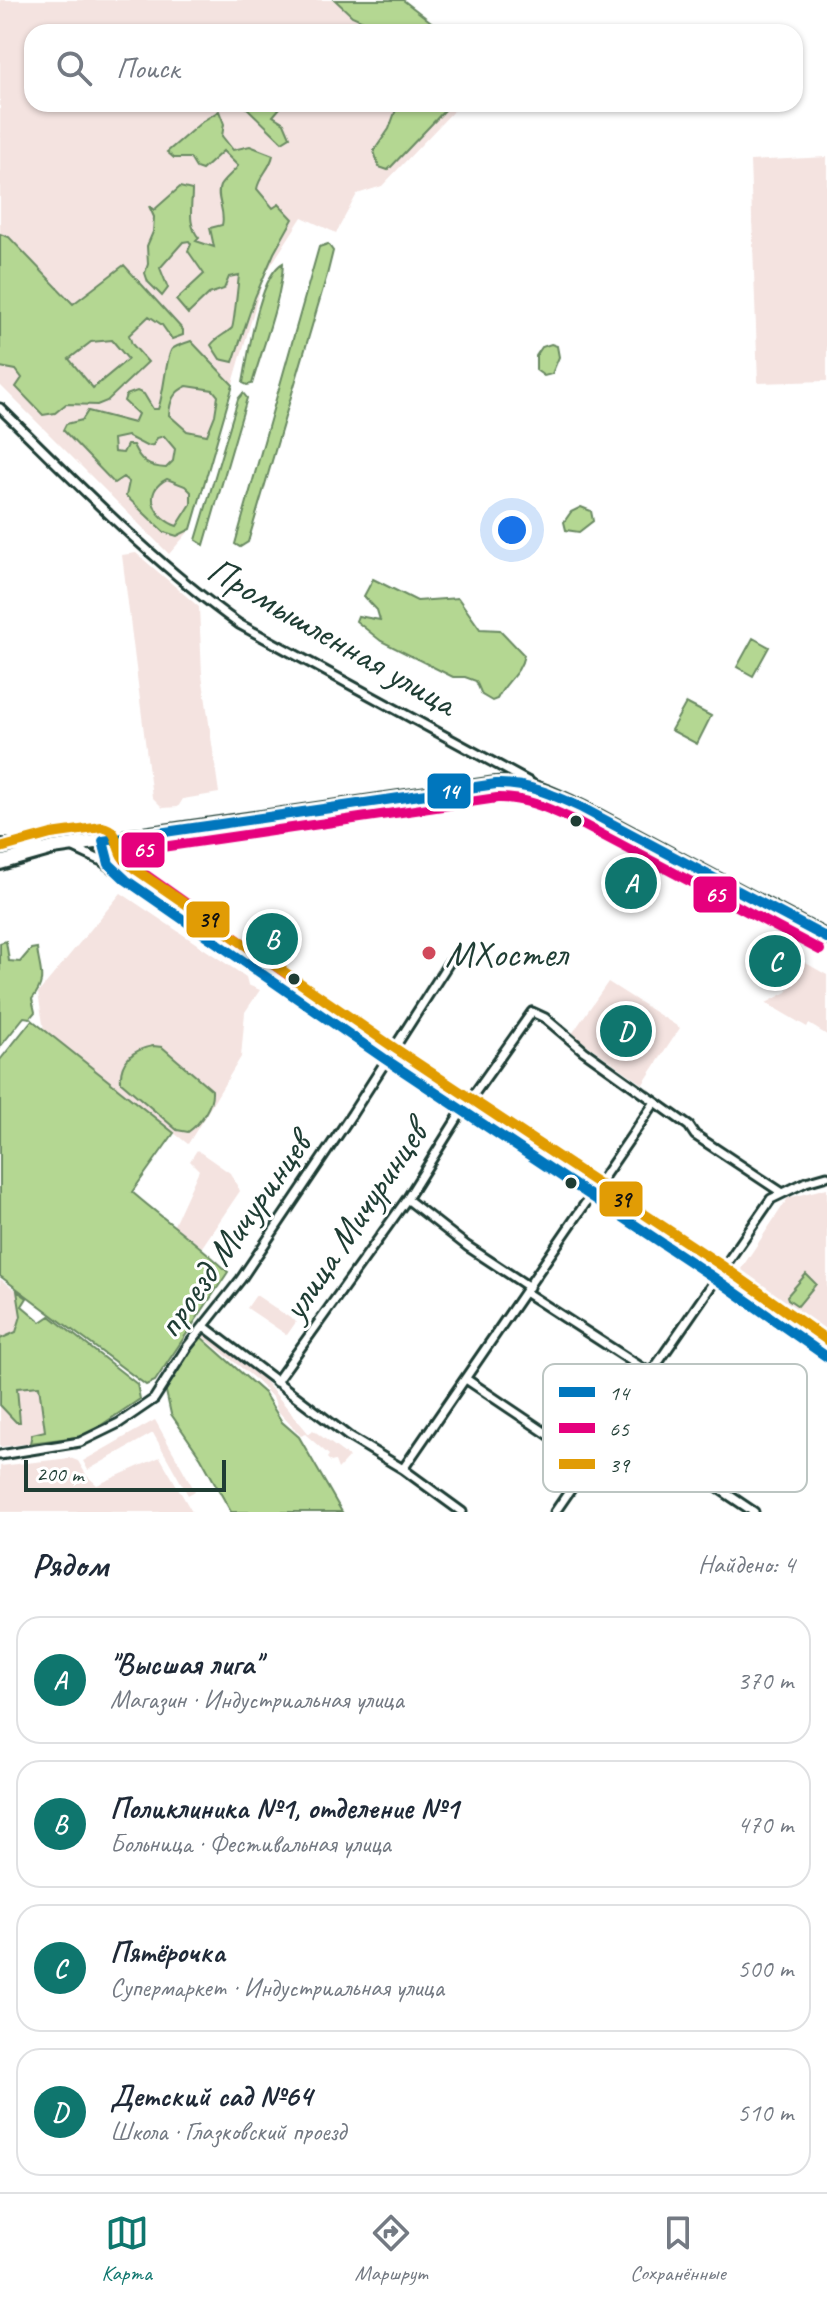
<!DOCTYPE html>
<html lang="ru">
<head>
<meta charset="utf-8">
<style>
  body { margin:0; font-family:Caveat,sans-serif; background:#f2f2f3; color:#1f2937 }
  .scale { position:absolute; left:24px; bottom:20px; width:202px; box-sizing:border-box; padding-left:8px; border:4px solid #1f3d34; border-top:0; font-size:22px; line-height:28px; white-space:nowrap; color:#1f3d34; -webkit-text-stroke:6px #fff; paint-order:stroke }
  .you { position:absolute; left:512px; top:530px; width:28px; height:28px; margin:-20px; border:6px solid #fff; border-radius:50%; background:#1a73e8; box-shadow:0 0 0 12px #1a73e833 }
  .badge { display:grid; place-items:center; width:52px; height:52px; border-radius:50%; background:#0f766e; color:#fff; font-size:26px; font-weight:700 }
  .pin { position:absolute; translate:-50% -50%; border:4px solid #fff; box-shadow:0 2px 8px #0006 }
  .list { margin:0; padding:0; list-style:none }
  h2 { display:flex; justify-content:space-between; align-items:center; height:104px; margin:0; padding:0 32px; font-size:34px }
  h2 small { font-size:26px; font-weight:400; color:#747a83 }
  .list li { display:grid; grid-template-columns:52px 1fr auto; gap:24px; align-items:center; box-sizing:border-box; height:128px; margin:0 16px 16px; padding:0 16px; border:2px solid #e0e1e3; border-radius:24px }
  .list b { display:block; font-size:30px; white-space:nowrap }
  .list p { margin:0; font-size:26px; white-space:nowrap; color:#747a83 }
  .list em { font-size:26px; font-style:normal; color:#747a83 }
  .icon { flex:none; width:44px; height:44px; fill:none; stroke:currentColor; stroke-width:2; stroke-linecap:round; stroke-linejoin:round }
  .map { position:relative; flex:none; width:827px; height:1512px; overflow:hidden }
  .search { position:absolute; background:#fff; box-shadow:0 2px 6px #0004; left:24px; right:24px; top:24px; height:88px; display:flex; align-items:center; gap:20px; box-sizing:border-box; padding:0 28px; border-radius:24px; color:#747a83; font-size:30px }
  .sheet { height:680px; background:#fff }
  nav { display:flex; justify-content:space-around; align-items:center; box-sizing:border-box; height:112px; border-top:2px solid #e0e1e3; background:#fff; font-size:22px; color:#747a83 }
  nav a { display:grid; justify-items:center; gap:4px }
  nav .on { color:#0f766e }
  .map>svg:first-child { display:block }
</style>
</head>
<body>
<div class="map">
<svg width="827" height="1512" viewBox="0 0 827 1512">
  <rect width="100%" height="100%" fill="#fff"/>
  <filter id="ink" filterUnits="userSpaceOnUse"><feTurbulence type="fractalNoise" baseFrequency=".0125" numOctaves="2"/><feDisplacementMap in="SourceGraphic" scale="16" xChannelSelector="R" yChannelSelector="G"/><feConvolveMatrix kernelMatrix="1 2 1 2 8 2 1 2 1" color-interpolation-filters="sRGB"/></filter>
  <g filter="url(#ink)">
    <!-- built -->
    <path fill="#f4e3e0" d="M0,0H363L395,32H32V104H460L382,186L357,194L336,233L302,217L264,276L191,529L169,554L0,385Z
      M827,157V381L758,383L750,161Z
      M136,553L199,607L202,674L219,793L183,799L178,807L163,808L152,797L122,555Z
      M121,893L246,977L248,985L260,990L245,1012L241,1057L188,1144L44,1030L38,993Z
      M804,962L827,975V1035L809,1024L807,1027L766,1003L787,992Z
      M608,982L680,1028L643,1084L572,1034Z
      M197,1150L230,1173L240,1191L202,1247L173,1227L199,1170L190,1161Z
      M827,1188V1338L737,1275L788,1198Z
      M0,1279L27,1298L21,1306L41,1322L50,1316L137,1384L140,1399L85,1436L0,1447Z
      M256,1295L296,1322L287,1335L247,1308Z
      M206,1330L258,1373L309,1434L313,1430L349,1457L338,1469L335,1461L331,1462L327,1458L329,1455L305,1434L301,1436L277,1410L274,1399L254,1378L202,1336Z
      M155,1420L195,1491L188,1495L153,1433L88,1470L83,1461Z
      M160,1457L192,1512H0V1466L70,1458L78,1461L87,1476L97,1485Z"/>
    <!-- green -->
    <path fill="#b4d792" stroke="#6a8a63" stroke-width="2" fill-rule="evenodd" d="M335,0H403L444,32H372L368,23L352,16Z
      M243,104H276L280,108L273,116L284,123L290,137L282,142Z
      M398,104H446V109L388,170L379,167L374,151L389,129Z
      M219,111L224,124L222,136L233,150L250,146L273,155C271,168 259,176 257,189L273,208L279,204L293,219L274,253L255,297L233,362L220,359L211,345C217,337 226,334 232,328C234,325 238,283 239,275L229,277L224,289L209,294L188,314L176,300L204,274L188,251L191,244L189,241L183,242L160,268L168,288L162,296L148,282L145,273L148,264L147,246L153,232L154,217L149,206L154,210L180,187L192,190C192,208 187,224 199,238L196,241L214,247L210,228L222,225C226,211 215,198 220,186C224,179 234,172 238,166L223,151L202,170L196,168L190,158H174L167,152L203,121Z
      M0,234L9,237L73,304L124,265L183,330V335L172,339L162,325L149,316L129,335L132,344L148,362L107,401L97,405L66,404L55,413L43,415L16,387L22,378L16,370L0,367ZM112,340L128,359L93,388L69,359L91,342Z
      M328,244L333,251L327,275L248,542L240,547L235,544L319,247Z
      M283,263C282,298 262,349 252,384L247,385L243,383C248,357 259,275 283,263Z
      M191,341L233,385L191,529L177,536L164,532L126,496L129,482L123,477L114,483L63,430L66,424L82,420L88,411L134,423L138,414L124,401L126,395L137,391L144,394L153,409H158C164,395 166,355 172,349C177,345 186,343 191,341ZM187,386L213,390L218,396L215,415L207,435L187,431L169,415C170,401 173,392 187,386ZM127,436L146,446L153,445L157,438L164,436L175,449L173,461L166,468C148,467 141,462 133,445H127L123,453L114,452L113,439ZM167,479L185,486L191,492V504L177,526C155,519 141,492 167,479Z
      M551,344L557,346L559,357L552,374L544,376L536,370V356L542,347Z
      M243,393L247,398L204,545L196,540L238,399Z
      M581,507L591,511L593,521L579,532L566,530L564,522L571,512Z
      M373,579L417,601L458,598L480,629L500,630L524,655C520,675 506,680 497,699L492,701L482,695L476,681L465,677H453L381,641L356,621L358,616L380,620L377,610L364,596Z
      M753,638L769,647L753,676L737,667Z
      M686,703L711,716L697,744L671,730Z
      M6,941L9,961L20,962L31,949L37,948C39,971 48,979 32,999L35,1012L30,1018L24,1017L0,1047V943Z
      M32,1020L174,1133L132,1192C163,1219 198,1243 228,1272L155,1381L146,1385L0,1276V1060Z
      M153,1046L162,1047L212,1090C213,1105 201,1123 188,1132L177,1130L121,1082C119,1062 133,1049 153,1046Z
      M806,1274L816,1284L798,1306L788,1299L787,1296Z
      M17,1291L27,1298L22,1306L41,1322L50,1316L137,1384L140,1399L85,1436L30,1443L32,1434L45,1431L39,1386L17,1388L20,1422H16L0,1405V1339L16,1332L21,1316Z
      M201,1337L264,1393L282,1422L299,1437L342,1512H231L201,1458L171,1414L165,1387L194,1342Z"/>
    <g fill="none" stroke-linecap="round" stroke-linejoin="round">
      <defs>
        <path id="street" d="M0,408C77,483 151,561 239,624L531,783
          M103,841L110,865
          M74,848L102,861L126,880L385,1059L716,1279L827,1357
          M113,868C110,855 116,846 128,839
          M407,1199L467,1246L529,1287
          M525,1292L650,1373
          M205,1327L348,1436L403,1469L462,1512
          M466,1379L589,1462
          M276,1382L407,1199L462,1111L532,1012L545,1018L584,1051L689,1126L695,1135L781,1192
          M617,1420L754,1512
          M0,1455L80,1442L119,1423L154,1399L187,1347L241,1279L352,1114L448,964
          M403,1469L655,1102
          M555,1512L771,1199L806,1182L827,1176"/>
        <path id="highway" d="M0,846L38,847
          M0,863L53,848L496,784C529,781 553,795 582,808L827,938"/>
      </defs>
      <!-- street casing -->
      <use href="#street" stroke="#1f3d34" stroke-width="13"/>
      <!-- highway casing -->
      <use href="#highway" stroke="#1f3d34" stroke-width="18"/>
      <!-- street -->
      <use href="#street" stroke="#fff" stroke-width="7"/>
      <!-- highway -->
      <use href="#highway" stroke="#fff" stroke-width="12"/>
      <defs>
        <path id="bus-1" d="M827,938L582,808C554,795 528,783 496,784L103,841L109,864L126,880L385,1059L716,1279L827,1357"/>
        <path id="bus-2" d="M295,980L125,860L121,853L497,798C526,797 550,809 576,821L820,950"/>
        <path id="bus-3" d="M0,848L51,834L102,827C118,830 115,841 121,854C123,860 130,864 135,869L393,1047L724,1267L827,1340"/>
      </defs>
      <!-- bus-1 casing -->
      <use href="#bus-1" stroke="#fff" stroke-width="16"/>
      <!-- bus-2 casing -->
      <use href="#bus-2" stroke="#fff" stroke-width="16"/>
      <!-- bus-3 casing -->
      <use href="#bus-3" stroke="#fff" stroke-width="16"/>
      <!-- bus-1 -->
      <use href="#bus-1" stroke="#0076bd" stroke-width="10"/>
      <!-- bus-2 -->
      <use href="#bus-2" stroke="#e5007d" stroke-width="10"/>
      <!-- bus-3 -->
      <use href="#bus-3" stroke="#e19c05" stroke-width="10"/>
    </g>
  </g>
  <!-- markers -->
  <g fill="#1f3d34" stroke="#fff" stroke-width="3">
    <circle cx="576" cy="821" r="7"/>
    <circle cx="294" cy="979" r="7"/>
    <circle cx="571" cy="1183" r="7"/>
  </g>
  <circle fill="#d1495b" stroke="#fff" stroke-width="3" cx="429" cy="953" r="8"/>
  <g text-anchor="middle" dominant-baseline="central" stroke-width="6" stroke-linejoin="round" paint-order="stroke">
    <!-- street labels -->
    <g font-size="38" fill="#1f3d34" stroke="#fff">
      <text transform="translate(332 636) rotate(30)">Промышленная улица</text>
      <text transform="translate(354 1221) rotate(-56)">улица Мичуринцев</text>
      <text transform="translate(233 1235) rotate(-55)">проезд Мичуринцев</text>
    </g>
    <!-- poi labels -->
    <g font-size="38" fill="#1f3d34" stroke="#fff" text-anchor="start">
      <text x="445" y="953">МХостел</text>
    </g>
  </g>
  <!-- legend -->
  <rect x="543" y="1364" width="264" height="128" rx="12" fill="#fff" stroke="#bcc5c2" stroke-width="2"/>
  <rect x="559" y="1387" width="36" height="10" fill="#0076bd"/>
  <rect x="559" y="1423" width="36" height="10" fill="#e5007d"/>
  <rect x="559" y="1459" width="36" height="10" fill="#e19c05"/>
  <g font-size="22" fill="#1f3d34">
    <text x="609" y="1400">14</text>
    <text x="609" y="1436">65</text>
    <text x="609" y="1472">39</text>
  </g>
  <g stroke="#fff" stroke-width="3">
    <rect x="426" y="772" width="46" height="38" rx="8" fill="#0076bd"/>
    <rect x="120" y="831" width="46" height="38" rx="8" fill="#e5007d"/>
    <rect x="692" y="875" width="46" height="39" rx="8" fill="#e5007d"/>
    <rect x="185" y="900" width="46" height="39" rx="8" fill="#e19c05"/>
    <rect x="598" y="1180" width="46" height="38" rx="8" fill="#e19c05"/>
  </g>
  <g font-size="22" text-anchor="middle" font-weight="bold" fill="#fff">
    <text x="449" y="799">14</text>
    <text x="143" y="857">65</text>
    <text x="715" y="902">65</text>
  </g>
  <g font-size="22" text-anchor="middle" font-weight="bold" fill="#111">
    <text x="208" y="927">39</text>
    <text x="621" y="1207">39</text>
  </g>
</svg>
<div class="scale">200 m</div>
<div class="you"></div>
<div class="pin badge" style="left:631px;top:883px">A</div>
<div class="pin badge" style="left:272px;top:939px">B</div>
<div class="pin badge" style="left:775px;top:961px">C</div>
<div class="pin badge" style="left:626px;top:1031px">D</div>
<div class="search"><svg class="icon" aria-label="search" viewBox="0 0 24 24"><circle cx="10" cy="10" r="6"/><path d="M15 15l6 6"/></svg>Поиск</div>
</div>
<section class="sheet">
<h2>Рядом<small>Найдено: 4</small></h2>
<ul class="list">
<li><span class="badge">A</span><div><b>&quot;Высшая лига&quot;</b><p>Магазин · Индустриальная улица</p></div><em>370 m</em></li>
<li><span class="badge">B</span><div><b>Поликлиника №1, отделение №1</b><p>Больница · Фестивальная улица</p></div><em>470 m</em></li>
<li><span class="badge">C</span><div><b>Пятёрочка</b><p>Супермаркет · Индустриальная улица</p></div><em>500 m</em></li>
<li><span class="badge">D</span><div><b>Детский сад №64</b><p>Школа · Глазковский проезд</p></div><em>510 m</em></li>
</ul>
</section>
<nav>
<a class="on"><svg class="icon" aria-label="map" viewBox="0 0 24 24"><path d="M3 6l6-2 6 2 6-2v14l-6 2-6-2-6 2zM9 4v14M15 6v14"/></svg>Карта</a>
<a><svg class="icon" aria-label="directions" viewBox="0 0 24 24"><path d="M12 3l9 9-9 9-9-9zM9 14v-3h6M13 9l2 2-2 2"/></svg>Маршрут</a>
<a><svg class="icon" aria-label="saved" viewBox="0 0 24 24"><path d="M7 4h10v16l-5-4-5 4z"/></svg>Сохранённые</a>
</nav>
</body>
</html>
